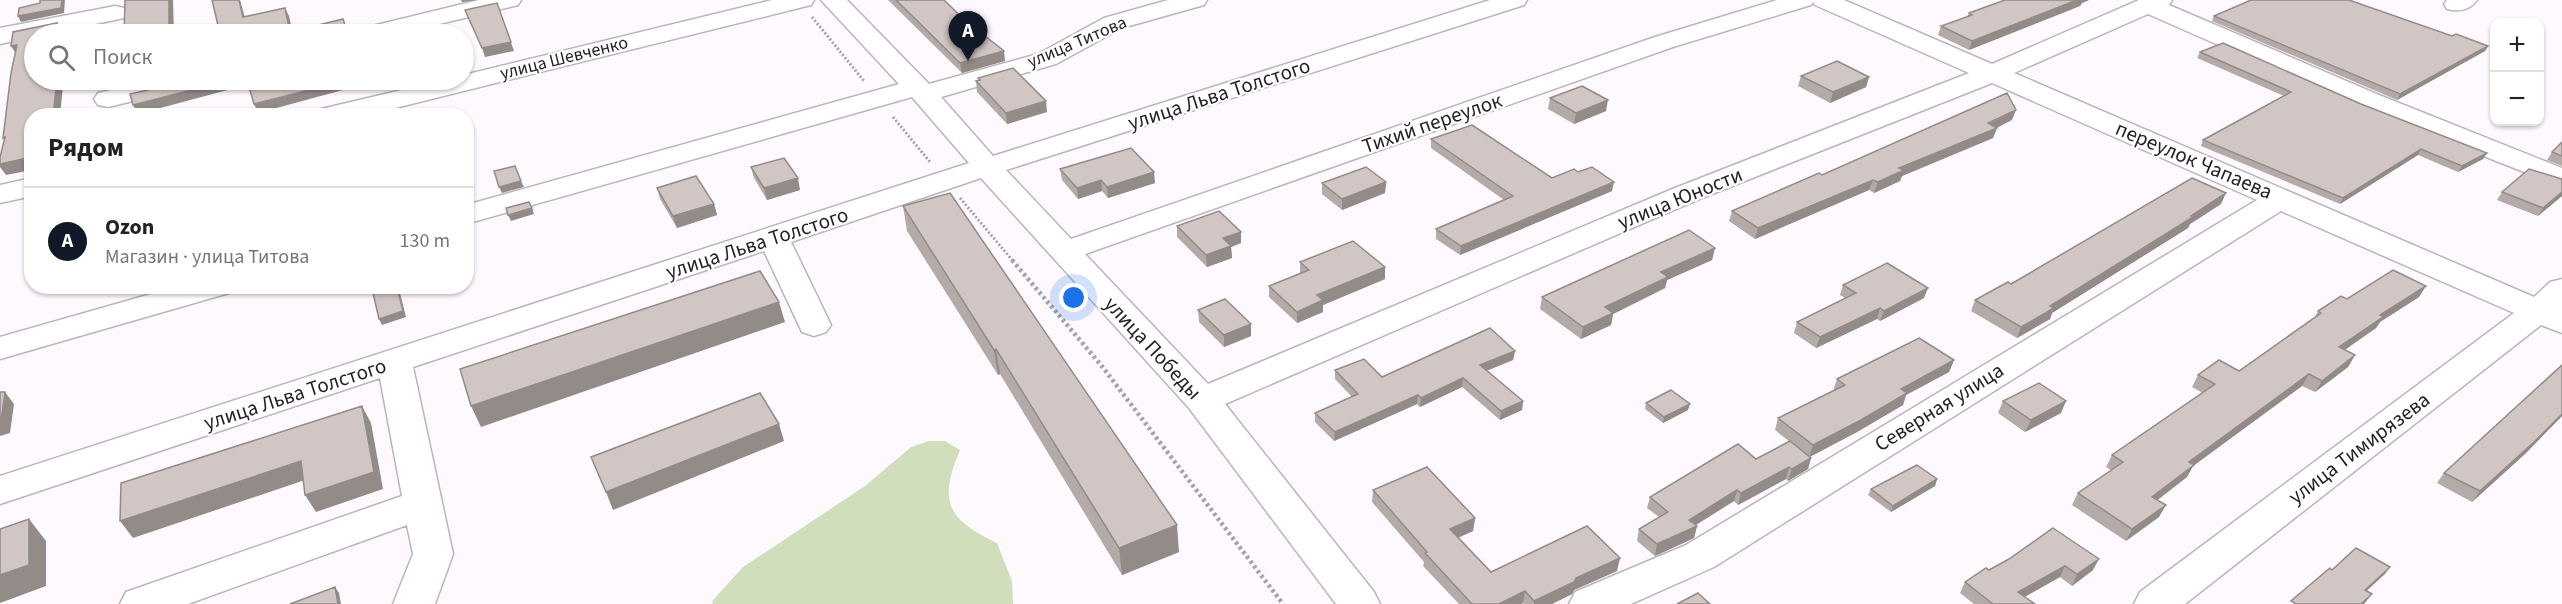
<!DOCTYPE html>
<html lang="ru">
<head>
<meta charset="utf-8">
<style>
  body { margin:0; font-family:"Source Sans 3",sans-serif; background:#f6f6f6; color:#222 }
  .controls { position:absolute; right:18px; top:18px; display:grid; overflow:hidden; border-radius:12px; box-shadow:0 2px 4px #0004 }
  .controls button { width:54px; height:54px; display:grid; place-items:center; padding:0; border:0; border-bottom:2px solid #e0e0e0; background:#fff; color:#222; font:30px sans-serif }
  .you { position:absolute; left:1074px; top:298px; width:21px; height:21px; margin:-15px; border:4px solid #fff; border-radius:50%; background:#1a73e8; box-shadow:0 0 0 9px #1a73e833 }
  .badge { display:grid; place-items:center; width:39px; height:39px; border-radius:50%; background:#111827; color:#fff; font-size:20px; font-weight:700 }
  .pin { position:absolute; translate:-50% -50px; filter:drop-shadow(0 2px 3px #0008) }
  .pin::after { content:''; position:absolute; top:32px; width:21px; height:18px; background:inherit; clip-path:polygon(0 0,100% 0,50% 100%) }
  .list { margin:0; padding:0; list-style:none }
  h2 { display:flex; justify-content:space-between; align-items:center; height:78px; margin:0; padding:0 24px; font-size:26px }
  h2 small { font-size:20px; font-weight:400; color:#767676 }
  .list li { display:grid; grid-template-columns:39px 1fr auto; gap:18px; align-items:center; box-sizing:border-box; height:108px; padding:0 24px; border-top:2px solid #e0e0e0 }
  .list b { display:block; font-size:22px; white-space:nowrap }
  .list p { margin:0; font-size:20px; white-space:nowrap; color:#767676 }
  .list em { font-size:20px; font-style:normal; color:#767676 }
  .icon { flex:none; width:33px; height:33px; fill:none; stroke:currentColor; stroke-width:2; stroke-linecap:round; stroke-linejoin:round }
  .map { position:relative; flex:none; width:2562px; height:604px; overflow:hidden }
  .search { position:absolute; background:#fff; box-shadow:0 2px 4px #0004; left:24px; top:24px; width:450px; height:66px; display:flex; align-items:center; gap:15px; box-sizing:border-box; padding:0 21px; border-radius:33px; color:#767676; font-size:22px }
  .panel { position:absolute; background:#fff; box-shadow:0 2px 4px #0004; left:24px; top:108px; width:450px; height:186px; border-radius:24px }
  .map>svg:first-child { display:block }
</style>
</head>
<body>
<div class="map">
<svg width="2562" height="604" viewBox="0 0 2562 604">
  <rect width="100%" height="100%" fill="#fef9fe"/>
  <!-- green -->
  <path fill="#d1debc" d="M929,441H945L960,450C938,502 947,519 997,543L1012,581L1013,604H712L713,600L743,567L865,486L911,447Z"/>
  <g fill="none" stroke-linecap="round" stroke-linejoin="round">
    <defs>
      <path id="minor" d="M479,0H521L518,5L398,34H356L360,29Z
        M772,0H814L811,5L363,116H314L317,110L444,80H464V75Z
        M821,0H847L929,84L1038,54L1104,18L1168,0H1207L1204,5L1122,28L1056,64L941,97L993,156L1490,0H1527L1524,5L1006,170L1071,239L1655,37L1777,0H1844L1992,64L2139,0H2172L2169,5L2379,95L2562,168V187L2359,107L2148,14L2014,73L2534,297L2550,282L2562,279V333L2541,325L2185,604H2134L2140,592L2514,313L2281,211L1714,567L1631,604H1569L1575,592L1686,545L2257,200L1992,83L1697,200L1225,404L1374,592L1380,604H1336L1189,408L981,178L791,242L831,325L826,332L814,336L802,332L764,251L413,367L453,554L435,604H393L413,554L407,525L188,604H120L126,592L402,496L380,378L0,504V476L969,163L912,97L466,224V205L899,84ZM1813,2L1815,5L1969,73L1675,188L1208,384L1085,254L1673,47L1811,5Z
        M2447,0H2477C2470,10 2459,12 2447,9L2444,4Z
        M115,6L124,8L127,13L124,18L0,44V28Z
        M156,80H200L196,86L108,107L98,105L94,99L98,93Z
        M32,178V196L0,203V185Z
        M179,286H233L229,293L0,359V337Z"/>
    </defs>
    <!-- minor casing -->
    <use href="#minor" stroke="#bcb4bb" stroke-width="3"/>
    <!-- path-far1 -->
    <path stroke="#a6a2a6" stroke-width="3" stroke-dasharray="2 2" stroke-linecap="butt" d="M812,17L864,81
      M893,117L930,162
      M960,198L1013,261"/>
    <!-- path -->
    <path stroke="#a6a2a6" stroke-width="4.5" stroke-dasharray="3 3" stroke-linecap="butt" d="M1012,260L1101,365L1283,604"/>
    <!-- minor -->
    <use href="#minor" fill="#fff" fill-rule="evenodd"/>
  </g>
  <!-- wall -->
  <path fill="#b4aaa8" d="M888,0H944L1005,61L962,73Z
    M2005,0H2089L2082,3L2080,6L1969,50L1938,35L1941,26L1967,17L1969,13Z
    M2214,16L2452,36L2488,46L2485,51L2397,100L2212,21Z
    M2200,52L2361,104L2487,153L2483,159L2458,172L2418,155L2340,204L2201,146L2203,140L2284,96L2197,58Z
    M1801,76L1869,77L1866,87L1830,103L1798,86Z
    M978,78L1047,112L1007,124L977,92L976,81H978Z
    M1550,98L1606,111L1574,124L1548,109Z
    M2012,120L1997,128L1993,138L1902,176L1900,181L1874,193L1869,190L1755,239L1729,221L1732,211L1822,175Z
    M1431,139L1552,178L1578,172L1612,191L1460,255L1436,239V229L1504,200L1431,148Z
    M2562,142V166L2547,160L2552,152Z
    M751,167L800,190L767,200L754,178Z
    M1060,169L1155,183L1108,198L1102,191L1078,199L1062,180Z
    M2562,179V196L2538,216L2497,200L2502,192Z
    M1386,182L1385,193L1342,210L1322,194V183Z
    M657,188L714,204L717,215L677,228L660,199Z
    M2221,204L2190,224L2188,228L2052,313L2050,319L2017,338L1971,311L1975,300L2011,284Z
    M903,206L1179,552L1122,575L1000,374L998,375L907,231Z
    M1177,226L1241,232V243L1231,247L1232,258L1207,267L1177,237Z
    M1715,248L1712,260L1667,280L1665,288L1613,314L1611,325L1581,339L1540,309L1542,297Z
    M1300,262L1385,267V279L1323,305V312L1297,323L1269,297V286L1300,273Z
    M1843,285L1924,298L1880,321L1877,319L1816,348L1794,333L1797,322L1845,298L1840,295Z
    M2419,297L2380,322L2376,328L2344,350L2355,355L2348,367L2315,392L2302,386L2193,466L2187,477L2157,500L2159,517L2126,541L2072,505L2078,493L2111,470L2106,467L2112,455L2203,393L2192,387L2198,375L2239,371L2314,318L2318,311L2347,299Z
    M1198,310L1251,336L1224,347L1199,322Z
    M1515,351L1513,360L1487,370L1523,401L1522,410L1500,420L1462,387L1420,407L1417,404L1334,441L1315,422V413L1352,397L1335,379V370L1382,377Z
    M1954,360L1949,372L1906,395L1903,405L1857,432L1810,457L1811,458L1808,469L1788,481L1786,479L1738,505L1734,501L1696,525L1697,526L1694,538L1655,556L1637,541L1639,529L1659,517L1647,508L1650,497L1756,459L1790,442L1775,430L1778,418L1833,391L1837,379Z
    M2562,365V416L2526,453L2472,502L2437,483L2444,473Z
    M2003,401L2061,413L2025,432L1998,413Z
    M1646,403L1688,410L1663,423L1645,409Z
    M1937,479L1935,486L1891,512L1868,495L1871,489Z
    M1373,490L1475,518L1473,531L1458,538L1491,572L1617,571L1574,590L1572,594L1552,604H1524L1523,603L1521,604H1459L1423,566L1424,562L1372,502Z
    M2053,528L2093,570L2072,586L2060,577L2025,597L2035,604H1974L1960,593L1965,582L2009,559Z"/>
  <!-- shaded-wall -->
  <path fill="#928b88" d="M62,0H65L64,13L21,22L18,16Z
    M169,0H173L174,34H169Z
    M239,0H240L247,25L243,17Z
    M461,0H477L462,2Z
    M2077,0H2089L2082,3L2080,6L1969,50L1972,41Z
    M285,8L289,16L293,34L290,32Z
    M500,12L514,51L485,57L482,48Z
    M57,23L63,33V34H56Z
    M17,45L18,57L11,46Z
    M2488,46L2485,51L2397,100L2400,94Z
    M1004,51L1005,61L962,73L960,63Z
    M1869,77L1866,87L1830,103L1833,92Z
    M55,80H60L63,85L60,116H53Z
    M124,80H148L127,84Z
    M231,80H248L250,84L138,114L133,105Z
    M348,80H364L365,84L258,113L254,104Z
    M1608,100L1606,111L1574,124L1576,113Z
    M1046,101L1047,112L1007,124L1006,113Z
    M2016,110L2012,120L1993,129L1997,128L1993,138L1902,176L1900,181L1874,193L1878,182L1899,168Z
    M2421,149L2418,155L2340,204L2343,198Z
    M2487,153L2483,159L2458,172L2462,166Z
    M32,157V170L6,175L0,167V164Z
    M1154,172L1155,183L1108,198L1107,187Z
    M798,178L800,190L767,200L764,188Z
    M1101,180L1102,191L1078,199L1077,188Z
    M1873,180L1869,190L1755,239L1758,228Z
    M521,181L524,187L502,193L499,187Z
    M1386,182L1385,193L1342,210V199Z
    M1614,182L1612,191L1460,255L1461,246Z
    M2562,192V196L2538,216L2543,208Z
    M2226,193L2221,204L2190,224L2188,228L2052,313L2050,319L2017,338L2021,327L2050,306Z
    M714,204L717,215L677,228L673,216Z
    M532,208L534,214L511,221L508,215Z
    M1241,232V243L1231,247L1232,258L1207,267L1206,255L1223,238Z
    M1715,248L1712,260L1667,280L1665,288L1613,314L1611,325L1581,339L1583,327L1605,307L1661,272Z
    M1385,267V279L1323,305V312L1297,323V312L1317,295Z
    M2426,286L2419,297L2380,322L2376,328L2332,359L2339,347L2380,315Z
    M397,287L400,293L406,317L382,325L379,319Z
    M1928,288L1924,298L1880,321L1884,311Z
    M779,302L785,322L481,427L471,406Z
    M1880,308L1877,319L1816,348L1820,337Z
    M1251,324V336L1224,347V335Z
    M996,349L1000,374L998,375L994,350Z
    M1515,351L1513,360L1479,374L1480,365Z
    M2355,355L2348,367L2315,392L2322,381Z
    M1954,360L1949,372L1906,395L1903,405L1857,432L1809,457L1813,445L1901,389Z
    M2309,374L2302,386L2193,466L2187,477L2146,509L2152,497L2189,462Z
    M1463,378L1462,387L1420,407L1421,398Z
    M5,392L14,404L10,433L0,436V421Z
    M1418,395L1417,404L1334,441L1335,432Z
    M1523,401L1522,410L1500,420L1501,411Z
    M2066,401L2061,413L2025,432L2031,420Z
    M1690,404L1688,410L1663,423L1664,417Z
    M362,406L371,423L383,489L316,512L305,495Z
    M2562,414V416L2526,453L2472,502L2480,491Z
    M779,424L784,441L613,510L606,492Z
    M1811,458L1808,469L1788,481L1792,469Z
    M301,461L311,478L133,538L120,521Z
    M1789,467L1786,479L1738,505L1741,493Z
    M1937,479L1935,486L1891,512L1893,506Z
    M1737,490L1734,501L1686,531L1689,520Z
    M2166,505L2159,517L2126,541L2132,529Z
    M1475,518L1473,531L1448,542L1450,529Z
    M29,519L46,541V586L0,603V575Z
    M1177,525L1179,552L1122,575L1119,548Z
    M1697,526L1694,538L1655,556L1657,544Z
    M1620,558L1617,571L1574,590L1572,594L1552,604H1534V601L1576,578Z
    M2099,559L2093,570L2072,586L2077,574Z
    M2065,566L2060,577L2013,603L2018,592Z
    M2390,567L2385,574L2361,596L2365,590Z
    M335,587L339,593L341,604H338Z
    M1525,591L1523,603L1521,604H1499Z
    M2372,594L2364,604H2361Z"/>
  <!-- building -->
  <path fill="#d1c6c3" stroke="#928b88" stroke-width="1.5" d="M40,0H62L61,8L18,16L19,8L40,3Z
    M125,0H169V34H124Z
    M212,0H239L243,17L285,8L290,32L343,19L348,34H220Z
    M896,0H944L982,37L985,36L1004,51L960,63Z
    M2005,0H2077L1972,41L1941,26L1972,15L1969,13Z
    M2251,0H2349L2452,36L2456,34L2488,46L2400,94L2214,16Z
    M497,3L511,42L482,48L465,10Z
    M57,23L56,34H34V80H57L53,116H32V157L0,164V157L5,137L3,138L11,73L17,45L11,46L13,32Z
    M2223,43L2361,104L2487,153L2462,166L2421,149L2343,198L2203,140L2291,92L2200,52Z
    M1837,61L1869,77L1833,92L1801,76Z
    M1013,68L1046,101L1006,113L976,81L980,80L978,78Z
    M192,80H231L133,105L130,94Z
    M247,80H348L254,104Z
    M1582,86L1608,100L1576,113L1550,98Z
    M2007,93L2016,110L1988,123L1997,128L1899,168L1904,170L1878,182L1873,180L1758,228L1732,211L1819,173L1822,175Z
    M1472,125L1552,178L1574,169L1578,172L1592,167L1614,182L1461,246L1436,229L1513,196L1431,139Z
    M2562,142V156L2552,152Z
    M1131,148L1154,172L1107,187L1101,180L1077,188L1060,169Z
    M784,158L798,178L764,188L751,167Z
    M515,166L521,181L499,187L494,171Z
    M1366,167L1386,182L1342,199L1322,183Z
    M2529,169L2562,179V192L2543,208L2502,192Z
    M696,176L714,204L673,216L657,188Z
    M2192,178L2226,193L2191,216L2193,217L2050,306L2054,308L2021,327L1975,300L2008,282L2011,284Z
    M950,193L1177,525L1119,548L996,349L994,350L903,206Z
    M529,202L532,208L508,215L506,208Z
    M1219,211L1241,232L1223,238L1231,246L1206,255L1177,226Z
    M1689,230L1715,248L1661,272L1668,277L1605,307L1613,313L1583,327L1542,297Z
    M1353,241L1385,267L1317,295L1323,300L1297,312L1269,286L1309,270L1300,262Z
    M1887,263L1928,288L1884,311L1880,308L1820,337L1797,322L1856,293L1843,285Z
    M2393,270L2426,286L2380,315L2383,317L2339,347L2355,355L2322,381L2309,374L2189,462L2194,465L2152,497L2166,505L2132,529L2078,493L2123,462L2112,455L2215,384L2198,375L2219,360L2239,371L2321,313L2318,311L2341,296L2347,299Z
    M760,271L779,302L471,406L460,369Z
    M397,287L403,311L379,319L373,293Z
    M1225,299L1251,324L1224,335L1198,310Z
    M1490,328L1515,351L1480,365L1523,401L1501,411L1463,378L1421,398L1418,395L1335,432L1315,413L1358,394L1335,370L1364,359L1382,377Z
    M1919,338L1954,360L1901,389L1907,393L1861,420L1813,445L1778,418L1845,385L1837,379Z
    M2562,365V414L2534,442L2480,491L2444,473Z
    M2039,383L2066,401L2031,420L2003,401Z
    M1671,390L1690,404L1664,417L1646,403Z
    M0,392H5L1,421H0Z
    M760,393L779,424L606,492L591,457Z
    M362,406L374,472L305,495L301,461L120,521L121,483Z
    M1790,441L1811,458L1792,469L1789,467L1741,493L1737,490L1689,520L1697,526L1657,544L1639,529L1668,512L1650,497L1738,444L1756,459Z
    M1917,465L1937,479L1893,506L1871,489Z
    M1427,467L1475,518L1450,529L1491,572L1587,526L1620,558L1576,578L1574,582L1534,601L1525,591L1499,604H1472L1425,553L1427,552L1373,490Z
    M29,519V565L0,575V529Z
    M2053,528L2099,559L2077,574L2065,566L2018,592L2035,604H1993L1965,582L1986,568L1989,570L2009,559Z
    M2356,548L2390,567L2365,590L2372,594L2361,604H2296L2291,601L2330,568L2332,570Z
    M335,587L338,604H290Z
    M1698,593L1710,604H1677Z"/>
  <g text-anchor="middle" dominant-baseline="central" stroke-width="4.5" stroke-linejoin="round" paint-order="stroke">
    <!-- far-street labels -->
    <g font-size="18" fill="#221f22" stroke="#fff">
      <text transform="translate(1077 42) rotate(-23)">улица Титова</text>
      <text transform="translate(564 58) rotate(-14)">улица Шевченко</text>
    </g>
    <!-- street labels -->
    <g font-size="21" fill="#221f22" stroke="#fff">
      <text transform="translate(1219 94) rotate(-18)">улица Льва Толстого</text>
      <text transform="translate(1432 123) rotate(-19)">Тихий переулок</text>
      <text transform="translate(2194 160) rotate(23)">переулок Чапаева</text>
      <text transform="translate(1680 198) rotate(-22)">улица Юности</text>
      <text transform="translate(757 243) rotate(-18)">улица Льва Толстого</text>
      <text transform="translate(1153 348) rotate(47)">улица Победы</text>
      <text transform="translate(295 394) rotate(-18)">улица Льва Толстого</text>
      <text transform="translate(1939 407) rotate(-32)">Северная улица</text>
      <text transform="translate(2359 448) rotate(-37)">улица Тимирязева</text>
    </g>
  </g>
</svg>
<div class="controls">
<button>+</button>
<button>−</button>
</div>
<div class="you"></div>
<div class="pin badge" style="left:968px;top:61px">A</div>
<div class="search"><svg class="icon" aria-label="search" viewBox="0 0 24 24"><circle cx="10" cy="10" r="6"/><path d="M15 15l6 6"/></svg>Поиск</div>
<section class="panel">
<h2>Рядом<small></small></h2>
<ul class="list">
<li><span class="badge">A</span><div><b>Ozon</b><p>Магазин · улица Титова</p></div><em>130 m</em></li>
</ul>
</section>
</div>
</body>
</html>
